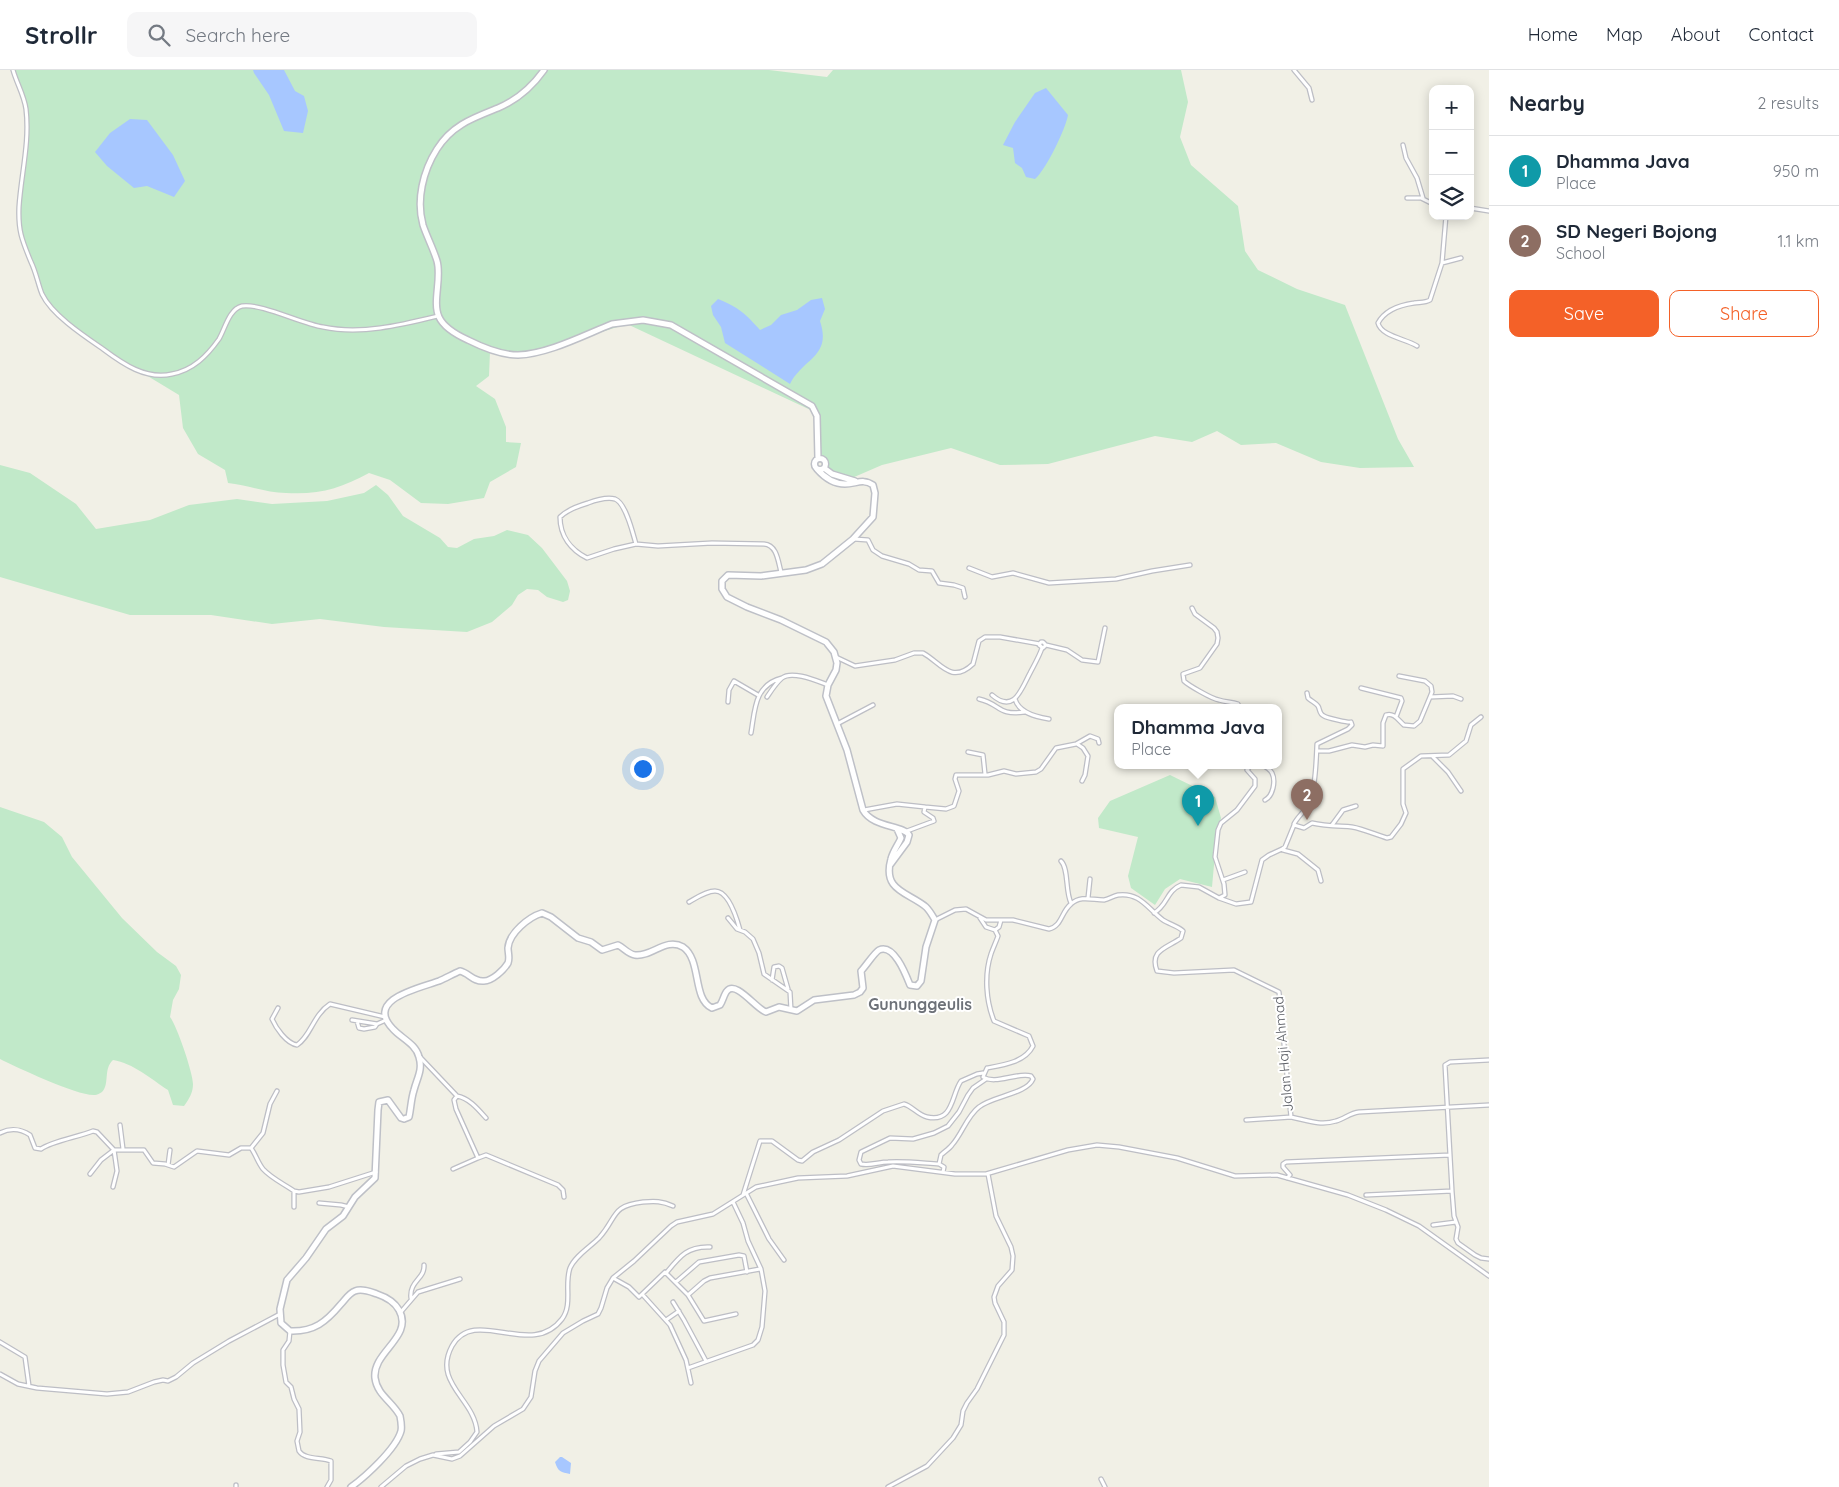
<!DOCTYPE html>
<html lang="en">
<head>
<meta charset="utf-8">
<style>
  body { margin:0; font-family:Quicksand,sans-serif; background:#f6f6f7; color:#1f2937 }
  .controls { position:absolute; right:15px; top:15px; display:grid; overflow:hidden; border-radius:10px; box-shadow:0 2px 12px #0003 }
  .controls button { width:45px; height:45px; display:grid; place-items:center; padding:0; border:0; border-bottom:1px solid #e0e1e3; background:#fff; color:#1f2937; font:25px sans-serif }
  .you { position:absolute; left:642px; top:698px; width:18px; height:18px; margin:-12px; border:4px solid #fff; border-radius:50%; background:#1a73e8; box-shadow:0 0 0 8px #1a73e833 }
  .badge { display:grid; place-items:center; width:32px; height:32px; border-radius:50%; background:#f46128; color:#fff; font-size:16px; font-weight:700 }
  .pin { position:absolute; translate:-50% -41px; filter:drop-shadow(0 1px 2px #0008) }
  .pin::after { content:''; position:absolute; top:26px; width:18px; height:15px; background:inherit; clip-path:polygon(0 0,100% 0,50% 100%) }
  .popup { position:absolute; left:1114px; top:634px; width:168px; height:65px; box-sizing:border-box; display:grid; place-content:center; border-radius:10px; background:#fff; filter:drop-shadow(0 1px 4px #0005); font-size:16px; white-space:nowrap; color:#747a83 }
  .popup b { font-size:19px; color:#1f2937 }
  .popup::after { content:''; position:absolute; left:50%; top:100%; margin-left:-10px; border:10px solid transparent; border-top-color:#fff }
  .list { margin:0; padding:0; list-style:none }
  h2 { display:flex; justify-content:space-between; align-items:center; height:65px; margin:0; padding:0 20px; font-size:21px }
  h2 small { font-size:16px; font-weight:400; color:#747a83 }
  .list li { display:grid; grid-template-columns:32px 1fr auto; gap:15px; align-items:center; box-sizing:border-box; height:70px; padding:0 20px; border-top:1px solid #e0e1e3 }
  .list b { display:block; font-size:19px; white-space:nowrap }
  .list p { margin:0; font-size:16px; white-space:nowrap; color:#747a83 }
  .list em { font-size:16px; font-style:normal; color:#747a83 }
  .actions { display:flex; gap:10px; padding:15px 20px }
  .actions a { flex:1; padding:11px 0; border:1px solid #f46128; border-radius:10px; text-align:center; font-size:18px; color:#f46128 }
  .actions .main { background:#f46128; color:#fff }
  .icon { flex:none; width:28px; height:28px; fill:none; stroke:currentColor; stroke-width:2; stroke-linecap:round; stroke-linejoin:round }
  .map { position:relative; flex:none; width:1489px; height:1417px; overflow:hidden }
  header { display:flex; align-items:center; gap:30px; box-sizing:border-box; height:70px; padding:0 25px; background:#fff; border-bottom:1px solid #e0e1e3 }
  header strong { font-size:24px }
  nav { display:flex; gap:28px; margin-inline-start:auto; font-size:18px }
  .search { width:350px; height:45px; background:#f6f6f7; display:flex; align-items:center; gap:12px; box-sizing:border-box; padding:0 18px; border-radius:10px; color:#747a83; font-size:19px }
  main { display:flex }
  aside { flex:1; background:#fff }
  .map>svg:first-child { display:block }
</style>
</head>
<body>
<header>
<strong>Strollr</strong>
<div class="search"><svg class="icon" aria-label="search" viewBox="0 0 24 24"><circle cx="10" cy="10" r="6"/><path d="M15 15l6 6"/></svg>Search here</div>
<nav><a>Home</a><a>Map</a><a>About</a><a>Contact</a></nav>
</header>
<main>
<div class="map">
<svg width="1489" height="1417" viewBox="0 0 1489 1417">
  <rect width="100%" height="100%" fill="#f1f0e6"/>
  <!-- green -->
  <path fill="#c1e9c9" d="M13,0H769L827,7L833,0H1181L1188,32L1180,67L1191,95L1238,136L1245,181L1258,200L1297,219L1345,235L1398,369L1414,397L1360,398L1321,392L1276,373L1241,375L1217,361L1192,372L1155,366L1048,394L1000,395L951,378L882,395L845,411L831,407L820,386L817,343L627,254L518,288L490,282L489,306L476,316L495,329L506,357V372L521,373L516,397L490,412L484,428L448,434L421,433L390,410L369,403C341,418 320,425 286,423C267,423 247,415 228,413L225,400L198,384L183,358L179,325L141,302L121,292L92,271L55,242L43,225L19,157L20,127L26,85V40Z
    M0,395L30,403L76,434L96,459L150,450L189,435L237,429L272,434L327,431L364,423L376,415L388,425L403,446L440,468L448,477L457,478L474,469L494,466L507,460L528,465L542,478L567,511L570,521L568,530L563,532L547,527L538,520L527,519L518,525L512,535L492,552L467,562L384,557L320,549L272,554L211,545H130L0,507Z
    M1170,705L1215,727L1221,748L1216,773L1212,817L1180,809L1165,819L1155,835L1131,818L1128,806L1138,767L1099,758L1098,748L1110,731Z
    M0,737L44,752L62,767L72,787L122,848L157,882L176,896L181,905L179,919L173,930L170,947C177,956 193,1003 193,1014C193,1023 189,1029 184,1036L173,1035L168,1020C151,1009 133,993 113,990C103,999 110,1014 102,1022C100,1023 97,1025 95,1025C80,1027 16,997 0,989Z"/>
  <!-- water -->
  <path fill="#a7c7ff" d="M253,0H284L295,21L304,26L308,41L303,63L284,61L269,25L254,3Z
    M1046,18L1068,45C1066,58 1046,100 1035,109L1026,107L1022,98L1015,93L1013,78L1003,75L1015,52L1035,23Z
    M130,49L147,50L173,85L185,111L174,127L147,116L134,118L107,96L95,82L110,63Z
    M822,228L825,239L820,251C832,287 803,288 790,314L725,273L721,257L713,245L711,236L718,229C738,237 746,244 760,260L771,255L781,245L797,240L811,230Z
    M560,1387H562L571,1393L570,1404C561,1402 558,1402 555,1392Z"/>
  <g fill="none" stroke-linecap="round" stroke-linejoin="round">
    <defs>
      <path id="street" d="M13,0C17,14 24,25 26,39C30,72 21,105 19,137C18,161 22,170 31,192C36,202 38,214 42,224C52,245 84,266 103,279C123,294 146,310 172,304C193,300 207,286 219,269C225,259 229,239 242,236C261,233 302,254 323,257C361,265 401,255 438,246
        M1294,0L1309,18L1312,30
        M1403,75L1406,88L1417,108L1423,128
        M1407,128H1421L1433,134
        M1470,138L1489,141
        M1446,146L1442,193L1461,188
        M1417,276C1406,269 1381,266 1378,253C1385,240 1400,235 1414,233C1420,232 1425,233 1430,230L1442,193
        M854,469L868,470L873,480L882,486L909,494L919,500L932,501L939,513L954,515L963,518L965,527
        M636,474C633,464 626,433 615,429C607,427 596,430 588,433C578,436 567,440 560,447C560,466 571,480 587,488L614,479L636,474L658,476L712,473L764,474C777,475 778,491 781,502
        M969,498L992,507L1013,503L1049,513L1116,509L1152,501L1190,495
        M1192,538L1195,544L1214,558L1217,562L1218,568L1217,574L1200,598L1183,604L1184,611C1188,615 1212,629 1219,630C1225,632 1232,632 1238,634L1239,637
        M1046,575L1043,578L1039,575L1041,572H1043L1046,575L1067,580L1082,590L1098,592L1105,558
        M836,587L855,596L895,590L914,583H923C940,592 951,615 973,594L979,571L985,567H1000L1040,574
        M1399,606L1425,611L1431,616L1432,622L1430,627
        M1361,618L1401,628L1402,631L1396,647
        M992,625C1014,644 1021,620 1030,603C1034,595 1039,587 1042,578
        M767,627C771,621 776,613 782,608C792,600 817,611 828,615
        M979,629C1001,634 997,646 1025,642
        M1015,629C1019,643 1036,647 1049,649
        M728,632L729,620L734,611L758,625
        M837,654L873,635
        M751,663C755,640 754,615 782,608
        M1077,674L1083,678L1088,686L1085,705L1082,711
        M1317,681H1329L1352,675L1365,677L1373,675L1383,676V653L1386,645C1394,642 1399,651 1404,655L1414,656L1420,651L1430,627L1453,626L1461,629
        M968,682L983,685L985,704
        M1433,687L1448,702L1461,721
        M1262,695C1266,697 1270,699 1272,703C1276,711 1273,726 1265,730
        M864,740L897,734L925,737
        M1294,754C1297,748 1302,744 1306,738C1316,722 1316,692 1317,674L1348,659L1352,655L1351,652C1349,653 1327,648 1324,646C1319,644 1320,639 1318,636C1316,633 1311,631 1308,628L1307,623
        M1332,755L1343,740L1356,736
        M907,761L934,751L933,748L924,742L925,737L946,739L954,736L959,721L955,709L956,705H988L1004,701L1016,704L1036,702L1041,699L1056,678L1076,674L1090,666L1098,669L1099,673
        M1283,780L1298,784L1318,800L1321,811
        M1061,791C1069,799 1065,821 1071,833
        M1223,810L1245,802
        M1088,828L1090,809
        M1219,828L1236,834L1251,832L1262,790L1269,785L1282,779L1285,777L1294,755L1304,758L1312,753C1325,756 1339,756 1352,757C1364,759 1376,765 1387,768L1391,767L1401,754L1406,743L1403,734V699L1421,686L1449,685L1466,671L1471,655L1481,647
        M689,832C696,828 706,821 715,821C729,821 737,849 740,860
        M1154,843C1168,835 1166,821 1181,815L1199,817L1219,828L1225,825L1224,814L1215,787L1218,760L1221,753L1237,740L1255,716V709L1247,700L1251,695
        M728,848L737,859L745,862L753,869L759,883L764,904L790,922L791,940
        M980,848L986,857L995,860L999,857L1001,850
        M935,850L955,840L966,839L986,850H1013L1049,859C1062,856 1061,842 1071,834C1081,825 1092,830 1104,830C1109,829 1113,826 1118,825C1140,822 1148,839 1163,850C1169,854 1178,856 1183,861L1181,868C1167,878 1149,880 1157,901L1174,903L1234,900L1279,922L1291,1047L1246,1050
        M772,910L774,897L779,896L782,898L788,919
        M278,938L272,949C276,958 286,973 297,975C311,966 313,945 330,934L385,947
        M352,950L377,954L386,950
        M357,951L359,958L364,959L375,957L377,954
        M420,987L457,1026C469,1028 478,1039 486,1048
        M1489,990L1450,992L1445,995L1452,1121L1454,1146L1458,1157L1456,1169L1458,1173L1475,1185L1481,1188L1489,1189
        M1291,1047C1306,1050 1320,1056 1336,1051C1344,1049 1350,1043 1359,1042L1489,1035
        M120,1055L123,1079
        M0,1063C10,1058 21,1059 30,1065L35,1078L41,1079C52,1071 78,1067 93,1061L97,1062L114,1080H144L153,1093L165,1094L174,1097L197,1081L229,1085L241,1078H251C256,1085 258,1093 263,1099C271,1108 284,1114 294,1121L299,1122L329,1117L376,1102
        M251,1078L263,1063L270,1034L277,1021
        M478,1088L486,1085L558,1115L563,1120L564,1127
        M939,1094L941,1085C944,1082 949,1079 952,1075C962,1064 967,1046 979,1037C992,1026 1027,1024 1033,1009L1031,1006C1016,1002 996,1015 983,1007L987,998C1004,995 1025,992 1033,976L1029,966L994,951C986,931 984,905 991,884C993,878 996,872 998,866L995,860
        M168,1095L170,1080
        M453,1099L478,1088L456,1039L454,1030L457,1026
        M943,1102L944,1097L939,1094C922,1093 905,1091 888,1092C879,1092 870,1096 861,1094L859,1090L861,1082L890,1068L913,1069L934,1063L948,1056L959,1042L968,1025L973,1018L986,1009
        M90,1104L101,1090L114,1080L117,1101L113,1117
        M1287,1108L1290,1105L1283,1097V1094L1286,1092L1450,1085
        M294,1121V1137
        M746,1123L769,1169L784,1190
        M743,1125L760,1071H772L798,1090L802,1091L813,1082L839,1070L883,1041L904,1034C912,1036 918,1045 927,1047C954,1053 951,1025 961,1011L977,1004L983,1003
        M1366,1125L1452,1121
        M319,1133L341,1135L349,1137
        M1433,1155L1456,1152
        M667,1202C680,1186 688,1176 710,1177
        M613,1208L629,1217L639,1227L665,1202L688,1225L704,1251L736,1244
        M676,1212L699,1192L739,1185L744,1186L747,1202
        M642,1224L670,1255L686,1290L691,1313
        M688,1225L704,1211L710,1208L760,1199
        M411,1228C409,1211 425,1209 424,1195
        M673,1232L684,1250L706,1291
        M400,1243L418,1222L460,1209
        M666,1250L679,1241
        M290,1261L289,1271L283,1280V1295L286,1312L291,1317L294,1329L299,1339L300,1362L297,1371L299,1381C305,1390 321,1387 331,1391V1410L327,1417
        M0,1272L25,1287L29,1316
        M688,1298L753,1275L758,1270L762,1257L765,1221L761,1199L748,1171L743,1153L733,1132
        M0,1304L18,1314L37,1318L107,1324L128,1322L154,1312L163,1310L168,1311L176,1307L193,1293L229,1271L280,1244
        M436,1384L459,1382L470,1372L477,1362C475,1329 432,1313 452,1276C475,1235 531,1290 562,1249C573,1234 564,1215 570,1198C575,1186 590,1177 599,1168C618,1147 610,1136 643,1132C655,1131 662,1131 673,1136
        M1101,1409L1105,1417
        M236,1415V1417
        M381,1417L406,1396L420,1389L433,1385L452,1389L460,1386L494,1356L523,1339L531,1327L535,1301L539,1291L563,1263L583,1251L598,1244L601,1238L607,1218L613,1208L634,1191L671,1156L677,1152L713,1144L756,1117L798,1108L847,1106L893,1096L955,1104H986L1068,1080L1097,1075L1119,1077L1177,1088L1235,1106L1277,1105L1348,1125L1386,1140L1419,1156L1489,1206
        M888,1417L927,1396L953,1368L961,1355L963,1341L967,1333L977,1319L1004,1265V1252L995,1233L994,1227L998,1216L1012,1200L1013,1186L1011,1177L996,1146L988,1104"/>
      <path id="secondary" d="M544,0C532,17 517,30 498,38C473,48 452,55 437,79C423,101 416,130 423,155C427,167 433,178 437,191C442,208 432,232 439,247C444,258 457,265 468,270C484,278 501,285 518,285C548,284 584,265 612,254L643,250L671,255L812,336L817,346L818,389
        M814.5 394a5.5 5.5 0 1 1 11 0a5.5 5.5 0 1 1-11 0Z
        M824,398L832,404L855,411
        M817,399C824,407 834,414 845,414C856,414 863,408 873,415L875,423L873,447L853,469L822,494L806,500L761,506L728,505L722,511V519L727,527L747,537L781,550L826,572L834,582L837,593L836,600L828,615L826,626L847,680L863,740C873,758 903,755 909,765L907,772L890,795
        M351,1417C365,1407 396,1379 401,1361C402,1356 401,1351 400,1346C393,1332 377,1325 375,1308C372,1282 414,1267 399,1240C394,1231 386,1227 377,1224C371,1222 362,1218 355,1221C349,1223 345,1230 341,1234C326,1252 314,1262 290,1261L281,1253L280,1239L287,1210L306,1188L326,1159L343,1146L355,1127L375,1108L378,1040L379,1032L388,1030L401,1048L404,1049L409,1047C411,1038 411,1029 414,1020C417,1008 423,1000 419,987C416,974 401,968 393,959C364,929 420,918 439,911C446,908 453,904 460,901C469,903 473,912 484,911C492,911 504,900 508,893C510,888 508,883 508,878C509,863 529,847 542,843L551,847L578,868L591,872L602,880L618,875C624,878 628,884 635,885C652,887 666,867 683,877C702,890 692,929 712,938L720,935C723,931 724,924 727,921C736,910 756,939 766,942L779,937L797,941L814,930L854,925L860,922L863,918L861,901C865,897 875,882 879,880C894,873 906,905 910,915L917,916L921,911L926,877L935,850C932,845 930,841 926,837C908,822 882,821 891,789C893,781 898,775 901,768L897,759"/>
    </defs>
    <!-- street casing -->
    <use href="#street" stroke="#bdbec5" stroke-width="5.5"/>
    <!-- secondary casing -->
    <use href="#secondary" stroke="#bec0c7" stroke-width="8"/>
    <!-- street -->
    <use href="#street" stroke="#fff" stroke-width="3"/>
    <!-- secondary -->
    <use href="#secondary" stroke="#fff" stroke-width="5"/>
  </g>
  <g text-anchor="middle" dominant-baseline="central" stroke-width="4" stroke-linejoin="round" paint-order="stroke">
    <!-- street labels -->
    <g font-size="14" fill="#5d6067" stroke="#fff">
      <text transform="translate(1283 984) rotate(-95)">Jalan Haji Ahmad</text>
    </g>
    <!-- quarter labels -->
    <g font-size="16" font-weight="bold" fill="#6e7279" stroke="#fff">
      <text x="920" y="934">Gununggeulis</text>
    </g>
  </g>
</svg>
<div class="controls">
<button>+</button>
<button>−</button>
<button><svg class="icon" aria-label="layers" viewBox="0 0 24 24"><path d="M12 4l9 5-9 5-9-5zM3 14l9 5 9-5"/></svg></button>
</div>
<div class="you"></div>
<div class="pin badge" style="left:1198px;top:756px;background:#0f9aa8">1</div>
<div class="popup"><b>Dhamma Java</b>Place</div>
<div class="pin badge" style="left:1307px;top:750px;background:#8d6e63">2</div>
</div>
<aside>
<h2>Nearby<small>2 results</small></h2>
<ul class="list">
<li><span class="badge" style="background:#0f9aa8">1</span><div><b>Dhamma Java</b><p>Place</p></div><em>950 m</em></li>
<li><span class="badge" style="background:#8d6e63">2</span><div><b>SD Negeri Bojong</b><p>School</p></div><em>1.1 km</em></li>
</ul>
<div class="actions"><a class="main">Save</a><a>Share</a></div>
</aside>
</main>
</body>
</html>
